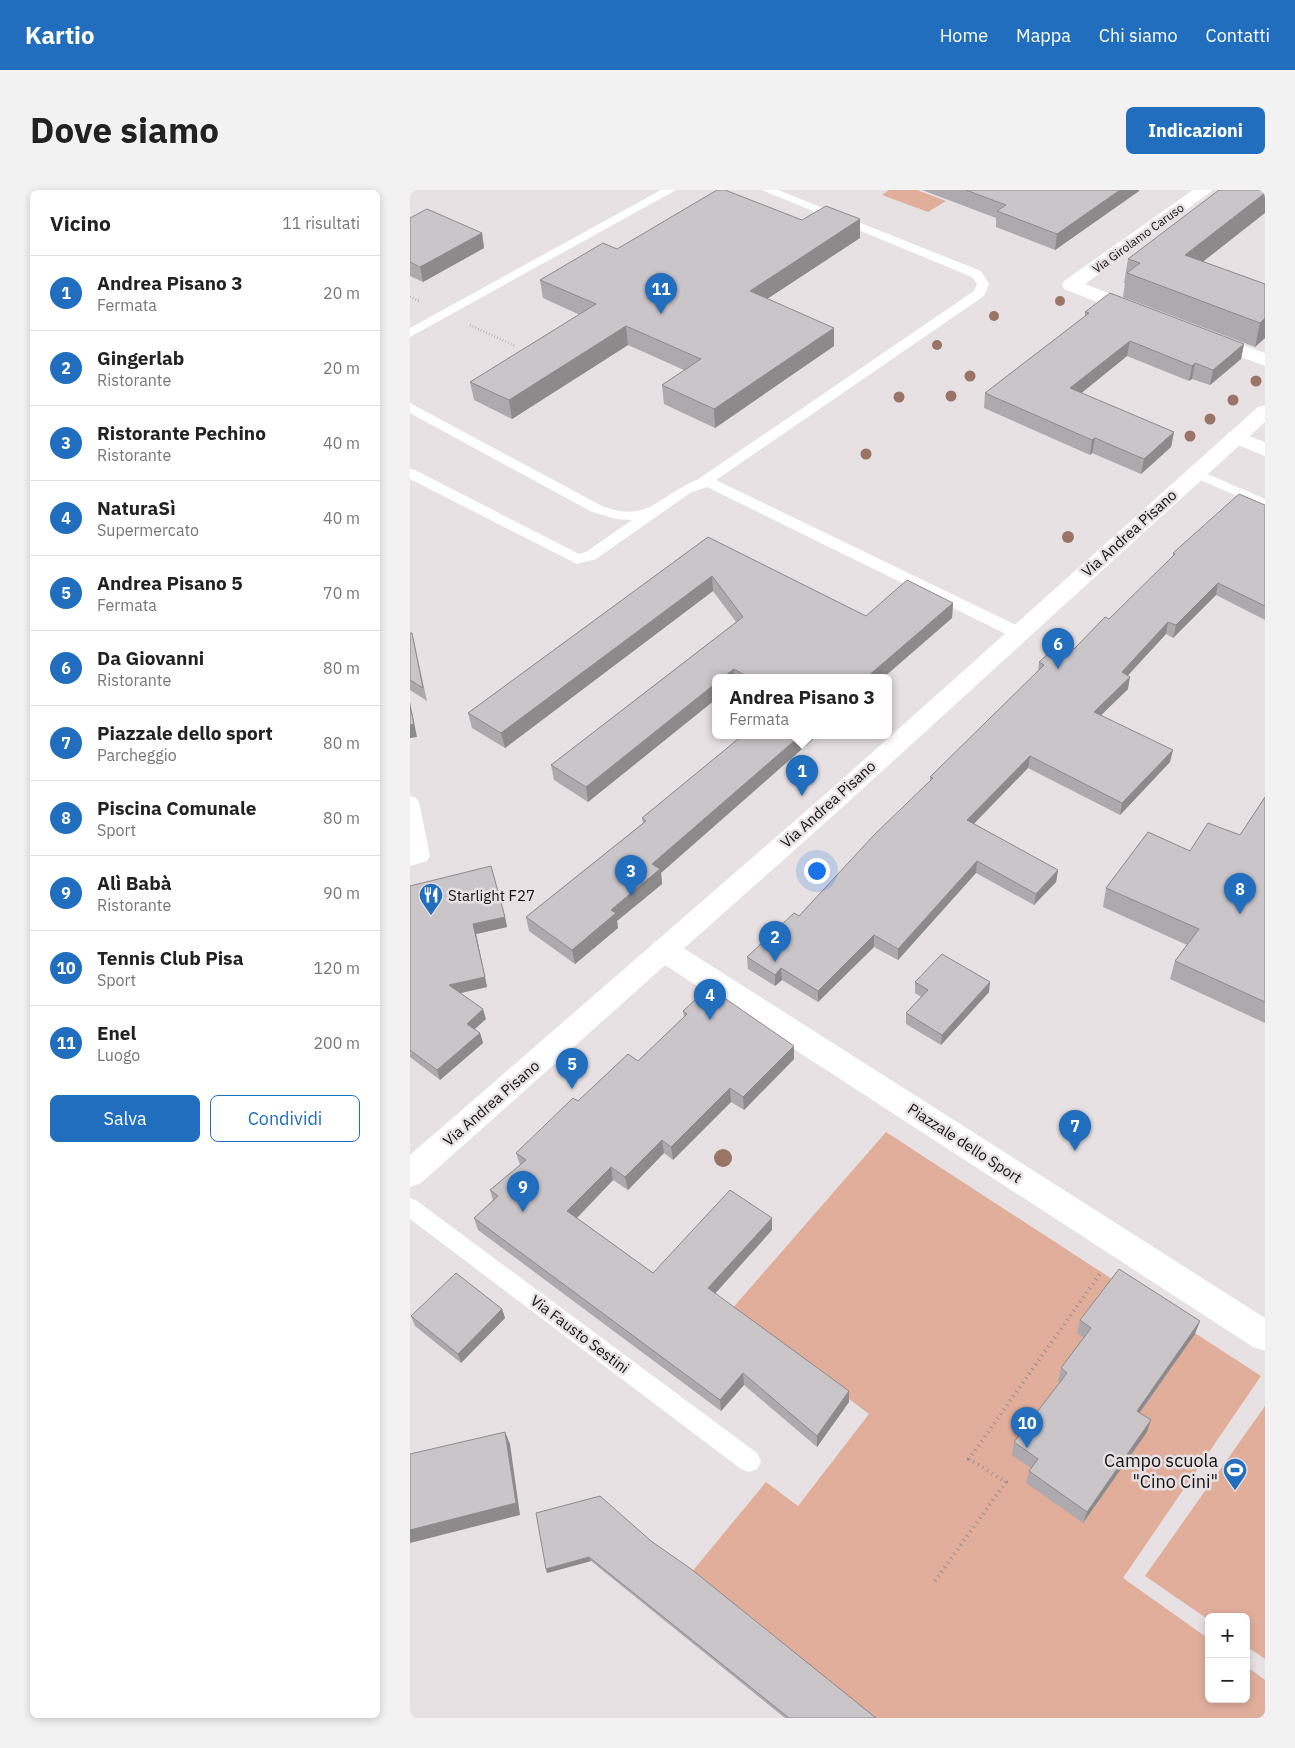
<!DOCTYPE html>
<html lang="it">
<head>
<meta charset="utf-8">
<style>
  body { margin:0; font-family:"IBM Plex Sans",sans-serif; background:#f2f2f2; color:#222 }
  .controls { position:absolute; right:15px; bottom:15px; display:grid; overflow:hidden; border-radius:8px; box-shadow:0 2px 8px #0003 }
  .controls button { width:45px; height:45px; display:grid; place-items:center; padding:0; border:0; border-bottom:1px solid #e0e0e0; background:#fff; color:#222; font:25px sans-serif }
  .you { position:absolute; left:406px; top:680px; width:18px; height:18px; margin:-12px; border:4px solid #fff; border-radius:50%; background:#1a73e8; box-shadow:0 0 0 8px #1a73e833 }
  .badge { display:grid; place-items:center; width:32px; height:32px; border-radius:50%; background:#206ebd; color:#fff; font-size:16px; font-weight:700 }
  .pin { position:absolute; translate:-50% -41px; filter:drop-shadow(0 1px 2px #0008) }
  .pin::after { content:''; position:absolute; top:26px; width:18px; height:15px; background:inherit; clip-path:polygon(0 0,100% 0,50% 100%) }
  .popup { position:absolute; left:302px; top:484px; width:180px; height:65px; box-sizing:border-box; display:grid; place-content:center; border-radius:8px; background:#fff; filter:drop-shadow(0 1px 4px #0005); font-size:16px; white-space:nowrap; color:#767676 }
  .popup b { font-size:19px; color:#222 }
  .popup::after { content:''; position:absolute; left:50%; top:100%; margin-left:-10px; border:10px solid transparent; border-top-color:#fff }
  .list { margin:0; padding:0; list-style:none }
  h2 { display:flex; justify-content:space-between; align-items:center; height:65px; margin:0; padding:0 20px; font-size:21px }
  h2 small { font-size:16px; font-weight:400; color:#767676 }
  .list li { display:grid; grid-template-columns:32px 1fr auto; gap:15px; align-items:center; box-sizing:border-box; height:75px; padding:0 20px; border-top:1px solid #e0e0e0 }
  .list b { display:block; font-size:19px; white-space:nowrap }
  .list p { margin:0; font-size:16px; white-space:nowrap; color:#767676 }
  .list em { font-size:16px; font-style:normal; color:#767676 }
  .actions { display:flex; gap:10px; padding:15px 20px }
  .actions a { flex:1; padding:11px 0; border:1px solid #206ebd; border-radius:8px; text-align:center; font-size:18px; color:#206ebd }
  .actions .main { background:#206ebd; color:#fff }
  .map { position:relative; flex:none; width:855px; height:1528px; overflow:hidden; border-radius:8px }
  header { display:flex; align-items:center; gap:30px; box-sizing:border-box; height:70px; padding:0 25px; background:#206ebd; color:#fff }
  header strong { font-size:24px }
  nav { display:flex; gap:28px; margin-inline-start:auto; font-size:18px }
  .intro { display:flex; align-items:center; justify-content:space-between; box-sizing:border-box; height:120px; padding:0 30px }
  h1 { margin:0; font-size:35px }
  .button { padding:12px 22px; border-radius:8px; background:#206ebd; color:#fff; font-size:18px; font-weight:700 }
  main { display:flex; gap:30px; padding:0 30px }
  aside { flex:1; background:#fff; border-radius:8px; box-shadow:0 2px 8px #0003 }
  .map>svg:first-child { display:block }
</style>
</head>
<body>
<header>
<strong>Kartio</strong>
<nav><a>Home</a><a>Mappa</a><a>Chi siamo</a><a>Contatti</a></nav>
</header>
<div class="intro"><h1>Dove siamo</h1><a class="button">Indicazioni</a></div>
<main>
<aside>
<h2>Vicino<small>11 risultati</small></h2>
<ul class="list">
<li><span class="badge">1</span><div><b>Andrea Pisano 3</b><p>Fermata</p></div><em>20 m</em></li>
<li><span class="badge">2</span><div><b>Gingerlab</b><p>Ristorante</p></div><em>20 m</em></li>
<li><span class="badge">3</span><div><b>Ristorante Pechino</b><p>Ristorante</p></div><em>40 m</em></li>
<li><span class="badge">4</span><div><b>NaturaSì</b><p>Supermercato</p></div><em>40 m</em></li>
<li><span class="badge">5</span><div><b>Andrea Pisano 5</b><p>Fermata</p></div><em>70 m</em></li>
<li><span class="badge">6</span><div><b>Da Giovanni</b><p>Ristorante</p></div><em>80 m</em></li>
<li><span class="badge">7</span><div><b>Piazzale dello sport</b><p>Parcheggio</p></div><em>80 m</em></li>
<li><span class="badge">8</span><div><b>Piscina Comunale</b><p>Sport</p></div><em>80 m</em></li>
<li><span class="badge">9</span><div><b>Alì Babà</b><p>Ristorante</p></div><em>90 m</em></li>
<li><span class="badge">10</span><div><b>Tennis Club Pisa</b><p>Sport</p></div><em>120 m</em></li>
<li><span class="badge">11</span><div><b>Enel</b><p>Luogo</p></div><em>200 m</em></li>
</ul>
<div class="actions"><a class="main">Salva</a><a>Condividi</a></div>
</aside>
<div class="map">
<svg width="855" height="1528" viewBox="0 0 855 1528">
  <rect width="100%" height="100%" fill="#e8e1e3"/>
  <!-- green -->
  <path fill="#e1ae9c" d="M479,0H507L536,11L518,22L472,5Z
    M476,942L851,1186L713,1388L799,1449V1509H836V1476L855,1490V1528H462L281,1383L356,1292L388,1316L459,1224L321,1120Z
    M855,1216V1469L836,1456V1427H799V1430L735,1386Z"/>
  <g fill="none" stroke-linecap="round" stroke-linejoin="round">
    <!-- path-far1 -->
    <path stroke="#948f91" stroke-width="2.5" stroke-dasharray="0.5 2.5" stroke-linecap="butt" d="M0,107L9,111
      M60,135L105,156"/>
    <!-- path -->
    <path stroke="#948f91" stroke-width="4" stroke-dasharray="1 4.5" stroke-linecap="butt" d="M525,1391L596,1292L559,1269L692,1081"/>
    <!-- service -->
    <path fill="#fff" fill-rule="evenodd" d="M251,0H266L0,147V138Z
      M352,0H368L571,81L579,94L574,106L306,290L614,439L616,443L614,447H602L297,297L280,303L186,369L167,374L0,289V279L5,280L169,364L176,362L222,330L207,329L182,322L0,223V213L192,316C238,334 249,305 287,290L564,101L567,94L562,87Z
      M786,279L855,309V318L781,286L779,283Z
      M0,606L6,608L9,612L20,666L17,671L0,676Z
      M0,1008L7,1011L347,1263L351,1271L347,1279L339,1282L331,1279L0,1029Z"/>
    <!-- minor -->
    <path fill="#fff" fill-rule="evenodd" d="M783,0H803L675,94L737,118L739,122L737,126H723L654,99L652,95L654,91Z
      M798,142L855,163V176L791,152L788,148L791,144Z
      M825,241L855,252V266L818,251L815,247L818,243Z
      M254,749L264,752L855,1128V1161L843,1157L244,768L240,760L244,752Z"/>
    <!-- tertiary -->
    <path fill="#fff" fill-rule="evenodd" d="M855,215V232L436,614L11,993L0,997V965L418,602L848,217Z"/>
  </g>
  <!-- trees -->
  <g fill="#9a7466">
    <circle cx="650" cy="111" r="5"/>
    <circle cx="584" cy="126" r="5"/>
    <circle cx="527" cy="155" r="5"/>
    <circle cx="560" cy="186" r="5.5"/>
    <circle cx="846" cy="191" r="5.5"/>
    <circle cx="541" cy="206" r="5.5"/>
    <circle cx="489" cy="207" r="5.5"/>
    <circle cx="823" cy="210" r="5.5"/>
    <circle cx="800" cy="229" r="5.5"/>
    <circle cx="780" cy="246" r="5.5"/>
    <circle cx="456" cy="264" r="5.5"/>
    <circle cx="658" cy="347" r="6"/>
    <circle cx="313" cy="968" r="9"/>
  </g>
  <!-- wall -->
  <path fill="#aea9ac" d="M512,0H729V1L645,60L586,37V28Z
    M0,28L72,43L74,58L13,92L0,86Z
    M450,29V48L357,109L424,156L305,238L254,214L252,195L274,180L218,155L102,229L64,210L60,192L170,125L133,108L130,90L207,59Z
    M718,69L793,72L855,94V148L845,157L713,107L715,93H714Z
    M675,122L834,154L831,169L800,195L782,189L779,191L717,166L671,203L764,242L761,257L731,284L682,263L680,265L574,218L575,203L675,127Z
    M855,315V430L806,405L763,448L756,444L718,485V499L691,525L760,572L710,625L618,578L563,634L648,680L646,692L624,715L566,683L488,770L464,757L408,812L372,790L365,796L338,779L337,767L389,726L520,591V587L628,482L629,472L664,459L699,429L763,367V363Z
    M298,347L456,426L543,413L542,428L474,487H306V509L178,612L144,590L141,575L326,432L303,401L95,558L62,538L58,523Z
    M0,443H2L5,456L17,511L0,500Z
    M333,545L251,683L252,694L207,731L208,738L165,774L119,741L116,727L233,633L232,628Z
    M855,607V833L760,789L765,771L777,755L693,717L696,698L780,661L830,645Z
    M0,696L95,727L97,737L66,744L77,797L50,803L76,829L65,839L70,843L73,853L30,890L0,867Z
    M505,792L579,802L531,855L496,834V823L511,807L505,803Z
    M273,821L384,856V869L334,920L321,912L263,970L254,963L218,1000L203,990L167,1028L243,1083L362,1028V1040L305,1104L439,1212L407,1257L334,1195L311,1221L68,1040L64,1028L83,1010L80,1000L110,975L106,963L228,871L274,827Z
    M92,1119L95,1128L51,1173L5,1136L1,1126Z
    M670,1130L785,1144L730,1223L737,1242L673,1333L616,1293L619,1281L621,1278L602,1265L604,1252L650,1193L648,1191L651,1178L674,1148L667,1143Z
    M241,1351L466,1528H375L181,1371L137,1383L136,1379Z"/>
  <!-- shaded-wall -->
  <path fill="#8d8a8c" d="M710,0H729V1L645,60L647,44Z
    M855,3V23L771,89L775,65Z
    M450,29V48L340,120V101Z
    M72,43L74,58L13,92L10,77Z
    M855,128V148L845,157L850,133Z
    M216,136L218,155L102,229L99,210Z
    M424,138V156L305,238L304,219Z
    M720,151L717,166L658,214L660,198Z
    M834,154L831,169L800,195L803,180Z
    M785,173L782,189L779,191L782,176Z
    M764,242L761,257L731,284L734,269Z
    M685,248L682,263L680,265L682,250Z
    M302,386L303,401L95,558L91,543Z
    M808,393L806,405L763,448L766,435Z
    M543,413L542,428L474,487H457Z
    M758,432L756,444L710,494L712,482Z
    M324,479V487H313Z
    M720,487L718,499L682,534L684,522Z
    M306,493V509L178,612L176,597Z
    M0,512L7,547L0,548Z
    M391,545H408L251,683L252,694L207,731L208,738L165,774L162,760L201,720L242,674Z
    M763,560L760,572L710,625L712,613Z
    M620,566L618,578L556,642L557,630Z
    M567,671L566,683L488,770V759Z
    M648,680L646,692L624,715L626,704Z
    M95,727L97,737L66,744L77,797L42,805L39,795L63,734Z
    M464,745V757L408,812V801Z
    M371,778L372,790L365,796V785Z
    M580,792L579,802L531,855L532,845Z
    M73,819L76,829L60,843L57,834Z
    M70,843L73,853L30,890L27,880Z
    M384,856V869L334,920L333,907Z
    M320,898L321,912L263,970L261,957Z
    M252,950L254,963L218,1000L215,987Z
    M201,977L203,990L161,1034L157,1021Z
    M362,1028V1040L299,1110L298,1098Z
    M92,1119L95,1128L51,1173L48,1164Z
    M790,1131L785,1144L722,1233L727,1221Z
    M333,1183L334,1195L311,1221L310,1210Z
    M439,1201V1212L407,1257V1246Z
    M741,1230L737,1242L673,1333L677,1322Z
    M95,1242L100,1254L110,1325L0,1353V1340Z
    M179,1367L181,1371L137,1383L136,1379Z"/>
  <!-- building -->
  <path fill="#cac5c8" stroke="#8d8a8c" d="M307,0H315L392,30L416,16L450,29L340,101L424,138L304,219L252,195L291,169L216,136L99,210L60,192L186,114L130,90L193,53L207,59Z
    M556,0H710L647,44L587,21L596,15Z
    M809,0H855V3L775,65L855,94V128L850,133L717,83L730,73L718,69Z
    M17,19L72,43L10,77L0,72V28Z
    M700,103L834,154L803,180L785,173L782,176L720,151L660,198L764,242L734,269L685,248L682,250L575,203L679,123L675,122Z
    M829,304L855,315V416L808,393L766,435L758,432L712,482L720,487L684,522L763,560L712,613L620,566L557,630L648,680L626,704L567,671L488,759L464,745L408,801L371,778L365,785L337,767L384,723L389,726L465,644L523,588L520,587L634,475L629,472L651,452L664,459L695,427L699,429L765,364L763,363Z
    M298,347L456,426L497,390L543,413L457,487H338L324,479L313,487H306V493L176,597L141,575L333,427L302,386L91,543L58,523Z
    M0,443H2L13,498L0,490Z
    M0,516L4,534L0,535Z
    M333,545H391L242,674L250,679L201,720L206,723L162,760L116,727L236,631L232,628Z
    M855,607V812L765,771L789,739L696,698L738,642L780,661L798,633L830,645Z
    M81,676L95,727L63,734L75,787L39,795L73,819L57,834L70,843L27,880L0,860V696Z
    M532,764L580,792L532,845L496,823L518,800L505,792Z
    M295,805L313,807L384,856L333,907L320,898L261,957L252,950L215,987L201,977L157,1021L243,1083L320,1000L362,1028L298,1098L439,1201L407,1246L333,1183L310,1210L64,1028L88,1006L80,1000L116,970L106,963L163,908L168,911L218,864L228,871L277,824L273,821L287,808Z
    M709,1079L790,1131L727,1221L741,1230L677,1322L619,1281L628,1269L604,1252L657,1183L651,1178L681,1138L670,1130Z
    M46,1083L92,1119L48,1164L1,1126Z
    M95,1242L106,1313L0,1340V1264Z
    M190,1306L241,1351L281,1379L466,1528H379L179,1367L136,1379L126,1323Z"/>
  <!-- icons -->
  <defs>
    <symbol id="restaurant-pin" viewBox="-11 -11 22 30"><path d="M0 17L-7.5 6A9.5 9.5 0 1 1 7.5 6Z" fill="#206ebd" stroke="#e8e1e3"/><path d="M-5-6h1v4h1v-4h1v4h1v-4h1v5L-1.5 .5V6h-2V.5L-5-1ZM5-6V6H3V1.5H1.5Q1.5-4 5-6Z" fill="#fff"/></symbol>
    <symbol id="stadium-pin" viewBox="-11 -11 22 30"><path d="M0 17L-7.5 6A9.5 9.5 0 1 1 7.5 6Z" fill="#206ebd" stroke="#e8e1e3"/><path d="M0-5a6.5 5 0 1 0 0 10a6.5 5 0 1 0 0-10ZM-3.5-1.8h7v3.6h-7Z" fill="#fff"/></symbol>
  </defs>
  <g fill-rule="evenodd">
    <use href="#restaurant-pin" x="7" y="691" width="28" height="38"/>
    <use href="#stadium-pin" x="811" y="1266" width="28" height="38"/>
  </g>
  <g text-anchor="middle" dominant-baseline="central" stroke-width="5" stroke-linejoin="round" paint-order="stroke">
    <!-- far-street labels -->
    <g font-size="12" fill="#131112" stroke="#e8e1e3">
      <text transform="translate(728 48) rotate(-36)">Via Girolamo Caruso</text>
    </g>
    <!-- street labels -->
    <g font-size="15" fill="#131112" stroke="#e8e1e3">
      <text transform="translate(719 343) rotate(-42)">Via Andrea Pisano</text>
      <text transform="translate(418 614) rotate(-42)">Via Andrea Pisano</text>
      <text transform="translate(81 913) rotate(-41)">Via Andrea Pisano</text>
      <text transform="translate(555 953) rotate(33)">Piazzale dello Sport</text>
      <text transform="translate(170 1144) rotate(37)">Via Fausto Sestini</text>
    </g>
    <!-- poi labels -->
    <g font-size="15" fill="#131112" stroke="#e8e1e3" text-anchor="start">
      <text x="38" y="705">Starlight F27</text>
    </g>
    <!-- near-poi labels -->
    <g font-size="18" fill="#131112" stroke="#e8e1e3" text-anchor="end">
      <text x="808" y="1270">Campo scuola<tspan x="808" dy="21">"Cino Cini"</tspan></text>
    </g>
  </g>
</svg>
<div class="controls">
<button>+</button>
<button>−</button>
</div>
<div class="you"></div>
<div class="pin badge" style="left:392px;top:606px">1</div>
<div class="popup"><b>Andrea Pisano 3</b>Fermata</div>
<div class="pin badge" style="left:365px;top:772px">2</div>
<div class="pin badge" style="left:221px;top:706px">3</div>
<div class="pin badge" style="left:300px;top:830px">4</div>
<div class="pin badge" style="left:162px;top:899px">5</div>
<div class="pin badge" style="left:648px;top:479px">6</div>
<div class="pin badge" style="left:665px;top:961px">7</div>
<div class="pin badge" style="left:830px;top:724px">8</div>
<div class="pin badge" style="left:113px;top:1022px">9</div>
<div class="pin badge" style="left:617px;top:1258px">10</div>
<div class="pin badge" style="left:251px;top:124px">11</div>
</div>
</main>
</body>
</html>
